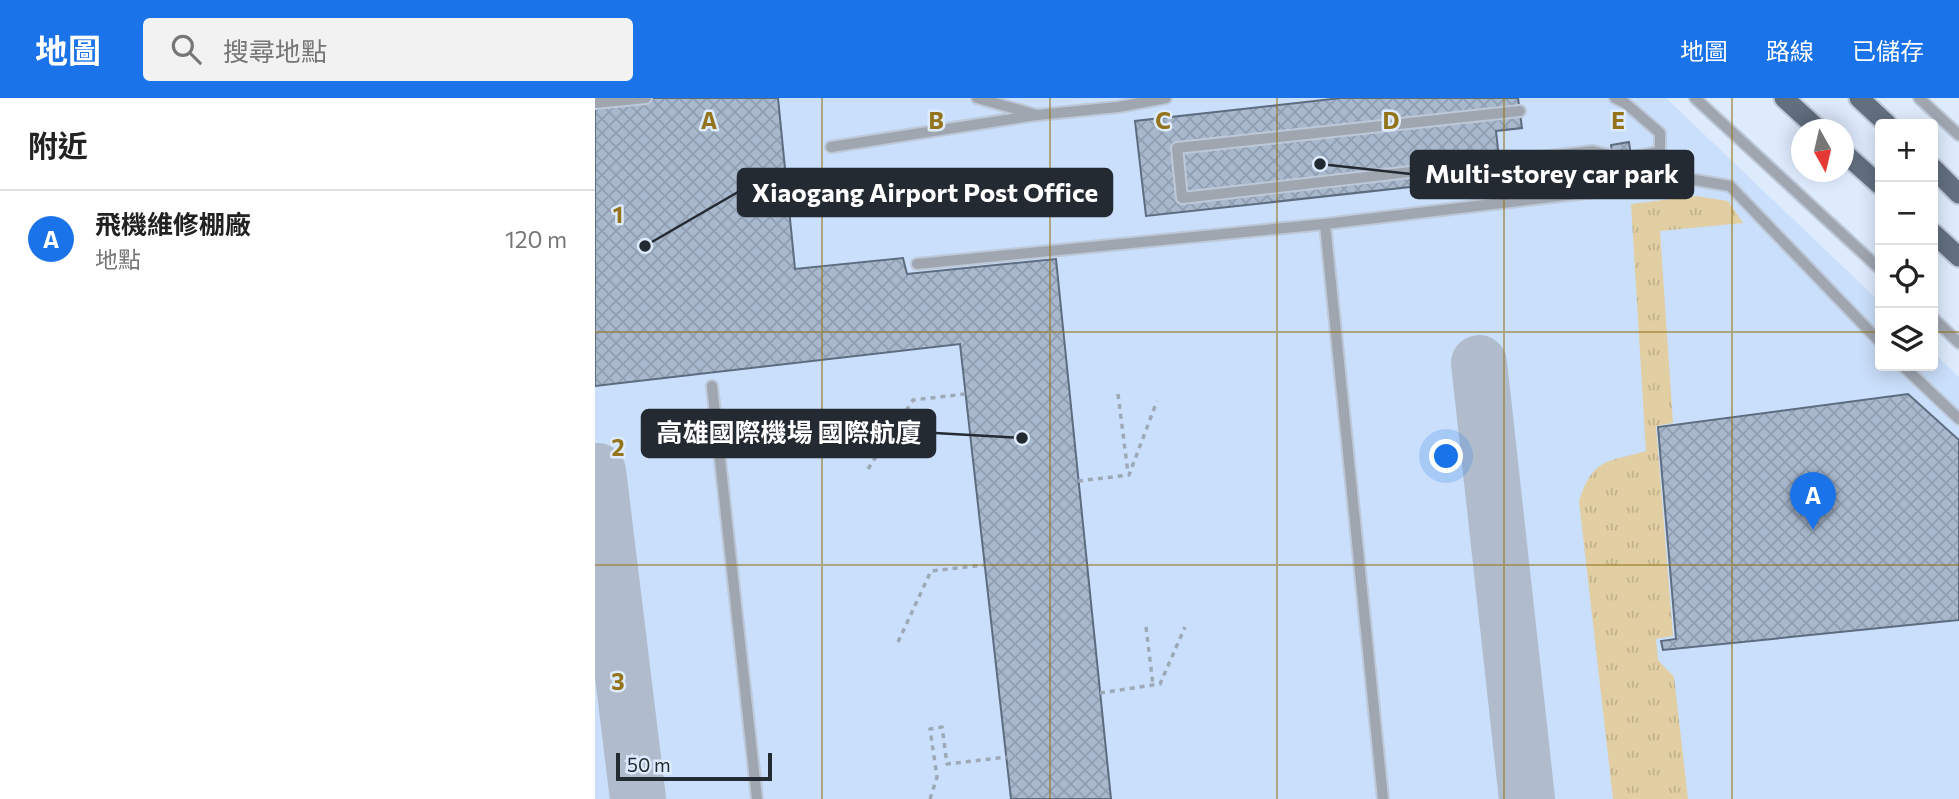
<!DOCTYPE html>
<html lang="zh-TW">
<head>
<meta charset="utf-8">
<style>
  body { margin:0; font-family:Commissioner,"Noto Sans TC",sans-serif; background:#f2f2f2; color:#222 }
  .controls { position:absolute; right:21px; top:21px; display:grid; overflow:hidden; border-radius:7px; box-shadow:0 4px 18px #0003 }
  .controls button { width:63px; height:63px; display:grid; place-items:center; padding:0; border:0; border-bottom:2px solid #e0e0e0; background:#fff; color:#222; font:35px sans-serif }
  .compass { position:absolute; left:1196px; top:21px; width:63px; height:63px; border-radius:50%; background:#fff; box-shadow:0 4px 18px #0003; rotate:172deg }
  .scale { position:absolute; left:21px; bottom:18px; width:156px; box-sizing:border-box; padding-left:7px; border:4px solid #242a32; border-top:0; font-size:19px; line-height:24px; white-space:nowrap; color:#242a32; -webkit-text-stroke:5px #deebfd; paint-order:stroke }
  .you { position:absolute; left:852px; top:359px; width:24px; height:24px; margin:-18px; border:5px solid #fff; border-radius:50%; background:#1a73e8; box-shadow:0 0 0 10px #1a73e833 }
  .badge { display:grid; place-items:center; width:46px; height:46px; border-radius:50%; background:#1a73e8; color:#fff; font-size:23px; font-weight:700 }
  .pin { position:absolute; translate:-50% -58px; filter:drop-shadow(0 2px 4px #0008) }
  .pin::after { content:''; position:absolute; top:37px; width:24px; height:21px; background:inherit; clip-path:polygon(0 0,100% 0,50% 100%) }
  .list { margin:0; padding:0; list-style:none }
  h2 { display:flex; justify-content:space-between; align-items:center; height:91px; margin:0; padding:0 28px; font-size:30px }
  h2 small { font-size:23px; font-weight:400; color:#767676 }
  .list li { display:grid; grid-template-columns:46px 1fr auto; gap:21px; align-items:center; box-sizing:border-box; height:98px; padding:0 28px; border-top:2px solid #e0e0e0 }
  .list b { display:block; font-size:26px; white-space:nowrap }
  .list p { margin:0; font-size:23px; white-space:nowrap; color:#767676 }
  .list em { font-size:23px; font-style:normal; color:#767676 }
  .icon { flex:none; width:38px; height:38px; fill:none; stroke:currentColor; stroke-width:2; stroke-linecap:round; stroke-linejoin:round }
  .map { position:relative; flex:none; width:1364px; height:701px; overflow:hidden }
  header { display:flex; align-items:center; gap:42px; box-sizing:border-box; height:98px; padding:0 35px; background:#1a73e8; color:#fff }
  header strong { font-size:33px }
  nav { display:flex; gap:38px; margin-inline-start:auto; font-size:24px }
  .search { width:490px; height:63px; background:#f2f2f2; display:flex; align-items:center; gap:18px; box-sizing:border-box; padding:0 24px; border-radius:7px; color:#767676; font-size:26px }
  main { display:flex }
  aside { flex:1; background:#fff }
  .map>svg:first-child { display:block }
</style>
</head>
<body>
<header>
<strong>地圖</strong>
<div class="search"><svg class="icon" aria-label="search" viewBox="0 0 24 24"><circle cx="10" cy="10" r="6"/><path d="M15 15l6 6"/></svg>搜尋地點</div>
<nav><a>地圖</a><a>路線</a><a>已儲存</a></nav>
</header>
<main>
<aside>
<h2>附近<small></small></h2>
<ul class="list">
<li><span class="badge">A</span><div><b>飛機維修棚廠</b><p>地點</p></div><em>120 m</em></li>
</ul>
</aside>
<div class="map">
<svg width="1364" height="701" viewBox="0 0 1364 701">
  <defs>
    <pattern id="grass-tufts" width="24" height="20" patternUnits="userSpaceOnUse" patternTransform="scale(1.75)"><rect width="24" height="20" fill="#e1cea2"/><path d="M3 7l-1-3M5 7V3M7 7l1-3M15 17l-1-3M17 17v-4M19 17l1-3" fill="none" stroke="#c1b18c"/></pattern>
    <pattern id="building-cross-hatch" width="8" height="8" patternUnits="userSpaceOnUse" patternTransform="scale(1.75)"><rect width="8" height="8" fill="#a8b8cd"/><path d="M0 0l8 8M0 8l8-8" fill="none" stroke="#909eb0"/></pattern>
  </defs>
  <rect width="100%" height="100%" fill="#deebfd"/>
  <!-- built -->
  <path fill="#cadffb" d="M0,0H1071L1285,204V268H1338V254L1364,279V701H0Z"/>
  <!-- grass -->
  <path fill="url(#grass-tufts)" d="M1101,98L1133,103L1148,125L1065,133L1078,325L1061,328L1078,538L1061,541L1063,562L1079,579L1093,701H1018L984,403C999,359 1011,365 1051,353L1036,106Z"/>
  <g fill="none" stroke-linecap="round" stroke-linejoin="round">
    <!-- taxiway -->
    <path stroke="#b0bccc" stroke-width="56" d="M884,265L932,701
      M3,373L43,701"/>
  </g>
  <!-- building -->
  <path fill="url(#building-cross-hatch)" stroke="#5e6c80" stroke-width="2" d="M0,0H183L200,171L308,160L312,176L461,161L516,701H416L365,246L0,288Z
    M746,0H923L927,30L901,33L906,79L551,118L540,23Z
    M1034,44L1037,66L1019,69L1016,47Z
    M1313,296L1364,342V522L1068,552L1066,543L1081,541L1063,329Z"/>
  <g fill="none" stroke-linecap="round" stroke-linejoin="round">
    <defs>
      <path id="service" d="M382,0L442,17L523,9L571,0
        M1100,0L1285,171
        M1324,0L1364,37
        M0,5L51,0
        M925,13L582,50L587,100L998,53L1030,61L1065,53V35L1030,5L1020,0
        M236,49L442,17
        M730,126L788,701
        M322,166L730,126L1100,82L1135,88L1285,244
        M1338,220L1364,245
        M1308,268L1364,321
        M117,288L162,701"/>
      <path id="primary" d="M1189,0L1224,32
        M1264,0L1292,26
        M1248,54L1285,87
        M1338,70L1364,96
        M1338,135L1364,159"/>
    </defs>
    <!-- service casing -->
    <use href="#service" stroke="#bdc8d8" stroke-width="14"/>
    <!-- primary casing -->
    <use href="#primary" stroke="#bdc8d8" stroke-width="23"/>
    <!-- path -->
    <path stroke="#9ea9b7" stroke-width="3.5" stroke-dasharray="5 5" stroke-linecap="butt" d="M523,296L533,375
      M273,371L318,302L370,296
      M483,383L534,377L562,303
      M551,529L558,587
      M303,544L336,473L389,467
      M505,595L565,586L590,529
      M335,701L342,679L335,631L347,629L352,666L412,659"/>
    <!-- service -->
    <use href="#service" stroke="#9fa6b0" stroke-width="10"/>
    <!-- primary -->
    <use href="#primary" stroke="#626f7f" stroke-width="19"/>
  </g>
  <!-- grid -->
  <path fill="none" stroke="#93741b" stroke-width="2" stroke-opacity="0.55" d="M227,0V701M455,0V701M682,0V701M909,0V701M1137,0V701M0,234H1285M1338,234H1364M0,467H1364"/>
  <g font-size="23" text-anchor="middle" font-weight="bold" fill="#93741b" stroke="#deebfd" stroke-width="5" stroke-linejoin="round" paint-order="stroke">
    <text x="114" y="31">A</text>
    <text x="341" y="31">B</text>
    <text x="568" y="31">C</text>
    <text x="796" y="31">D</text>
    <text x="1023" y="31">E</text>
    <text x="23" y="125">1</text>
    <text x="23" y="358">2</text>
    <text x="23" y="592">3</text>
  </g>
  <!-- callouts -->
  <path fill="none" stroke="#242a32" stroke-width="2.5" d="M725 66L816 76M50 148L143 94M427 340L340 335"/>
  <g fill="#242a32" stroke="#deebfd" stroke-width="2.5">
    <circle cx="725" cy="66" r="7"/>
    <circle cx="50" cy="148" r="7"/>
    <circle cx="427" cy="340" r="7"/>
  </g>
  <g fill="#242a32" stroke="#242a32" stroke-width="2.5">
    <rect x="816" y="53" width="282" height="47" rx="7"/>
    <rect x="143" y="71" width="374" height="47" rx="7"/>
    <rect x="47" y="312" width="293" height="47" rx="7"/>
  </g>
  <g font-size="26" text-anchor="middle" font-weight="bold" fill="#fff">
    <text x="957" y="85">Multi-storey car park</text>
    <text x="330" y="104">Xiaogang Airport Post Office</text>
    <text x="194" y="344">高雄國際機場 國際航廈</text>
  </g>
</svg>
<div class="controls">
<button>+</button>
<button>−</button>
<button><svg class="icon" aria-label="locate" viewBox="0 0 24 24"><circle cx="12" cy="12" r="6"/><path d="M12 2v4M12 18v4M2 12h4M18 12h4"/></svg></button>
<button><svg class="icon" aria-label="layers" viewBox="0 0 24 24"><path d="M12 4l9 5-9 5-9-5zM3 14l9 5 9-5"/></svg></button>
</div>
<svg class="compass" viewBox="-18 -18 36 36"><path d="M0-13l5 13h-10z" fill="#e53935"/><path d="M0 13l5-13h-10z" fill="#767676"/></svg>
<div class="scale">50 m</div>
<div class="you"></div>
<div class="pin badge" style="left:1218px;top:432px">A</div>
</div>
</main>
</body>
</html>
